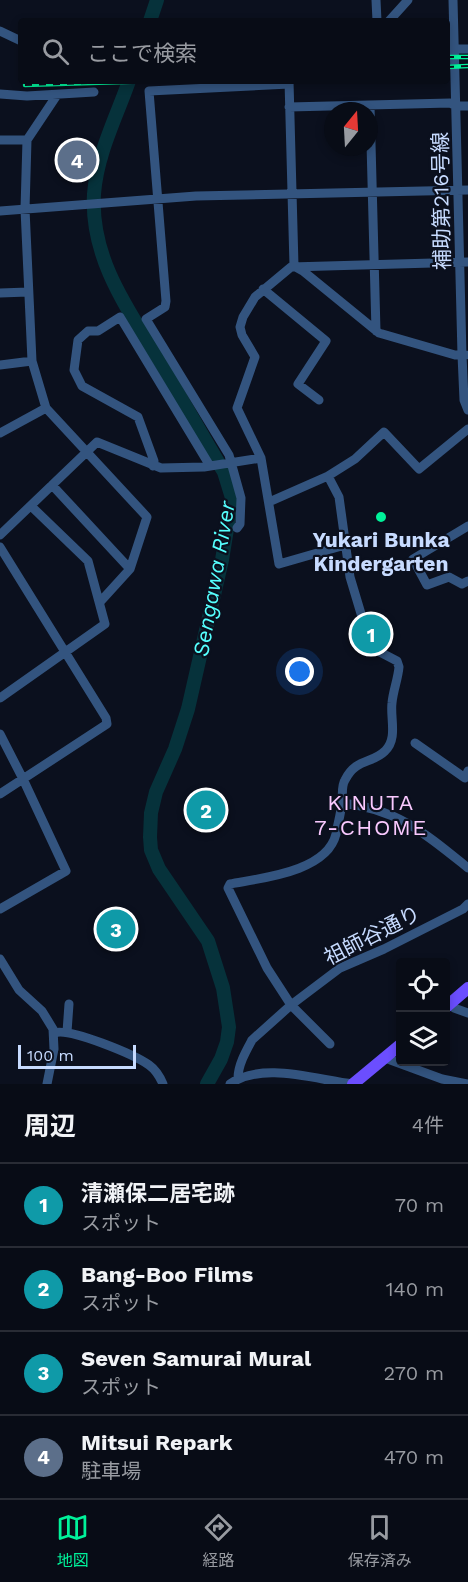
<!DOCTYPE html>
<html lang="ja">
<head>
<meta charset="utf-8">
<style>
  body { margin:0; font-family:"Work Sans","Noto Sans JP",sans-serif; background:#11151f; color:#f1f3f6 }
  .controls { position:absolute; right:18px; bottom:18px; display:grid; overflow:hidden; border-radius:6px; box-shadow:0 3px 9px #0003 }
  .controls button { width:54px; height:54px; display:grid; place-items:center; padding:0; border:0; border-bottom:2px solid #292c35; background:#080c16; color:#f1f3f6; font:30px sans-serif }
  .compass { position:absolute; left:324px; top:102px; width:54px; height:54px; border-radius:50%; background:#080c16; box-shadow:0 3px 9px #0003; rotate:18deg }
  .scale { position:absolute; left:18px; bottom:15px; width:118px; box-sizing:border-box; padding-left:6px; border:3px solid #c7dbff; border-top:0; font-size:16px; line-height:21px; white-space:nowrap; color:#c7dbff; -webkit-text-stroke:4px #0b101e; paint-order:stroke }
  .you { position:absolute; left:300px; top:672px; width:21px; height:21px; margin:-15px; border:4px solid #fff; border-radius:50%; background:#1a73e8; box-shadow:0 0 0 9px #1a73e833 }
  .badge { display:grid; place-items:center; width:39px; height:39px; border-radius:50%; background:#00f29a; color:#fff; font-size:20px; font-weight:700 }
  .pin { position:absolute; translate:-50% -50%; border:3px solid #fff; box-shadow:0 2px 6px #0006 }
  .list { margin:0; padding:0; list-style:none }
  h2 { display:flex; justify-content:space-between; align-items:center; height:78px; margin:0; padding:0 24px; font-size:26px }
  h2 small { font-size:20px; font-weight:400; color:#989ba1 }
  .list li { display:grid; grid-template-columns:39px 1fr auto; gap:18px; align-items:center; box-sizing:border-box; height:84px; padding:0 24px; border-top:2px solid #292c35 }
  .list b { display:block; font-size:22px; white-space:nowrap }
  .list p { margin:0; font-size:20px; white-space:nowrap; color:#989ba1 }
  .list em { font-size:20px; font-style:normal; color:#989ba1 }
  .icon { flex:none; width:33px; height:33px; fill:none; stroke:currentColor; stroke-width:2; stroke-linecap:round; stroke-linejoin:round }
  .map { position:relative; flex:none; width:468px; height:1084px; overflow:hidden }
  .search { position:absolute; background:#080c16; box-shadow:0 3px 9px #0003; left:18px; right:18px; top:18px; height:66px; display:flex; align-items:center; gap:15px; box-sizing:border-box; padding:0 21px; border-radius:6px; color:#989ba1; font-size:22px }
  .sheet { height:414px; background:#080c16 }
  nav { display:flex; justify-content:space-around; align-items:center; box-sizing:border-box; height:84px; border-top:2px solid #292c35; background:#080c16; font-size:16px; color:#989ba1 }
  nav a { display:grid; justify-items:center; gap:3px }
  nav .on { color:#00f29a }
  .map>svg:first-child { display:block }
</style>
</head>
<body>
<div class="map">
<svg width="468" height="1084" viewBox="0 0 468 1084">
  <rect width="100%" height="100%" fill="#0b101e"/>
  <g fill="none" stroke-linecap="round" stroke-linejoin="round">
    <!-- river -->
    <path stroke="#06323b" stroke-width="14" d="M150,21L157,0
      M129,81C116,118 97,154 94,194C90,260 130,312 162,365C183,401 203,437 224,472L232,498L222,560L188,709L175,749L156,792L151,813L150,837L151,850L159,869L208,941L223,988L229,1027L227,1042L221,1059L207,1084"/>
    <!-- minor -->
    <path stroke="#33547f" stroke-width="9" d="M376,0L377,21
      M453,0L462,355L464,400L468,410
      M389,21L408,0
      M0,31L21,41
      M447,49H468
      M289,81L294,266L303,271L379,333L455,355H466
      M0,94L27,96L94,92
      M57,95L27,140L25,209L32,361L46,408L147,517L130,569L100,602
      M370,106L376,331
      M289,107L450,103L457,106H468
      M0,140H27
      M0,211L196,196L468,190
      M263,289L326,341L298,384L319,400
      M0,293L28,292
      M0,365L32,361
      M0,433L46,408
      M153,466L154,461L138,417L82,386L74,370L78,340L88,331H98L120,317L210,466
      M328,476L339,497L350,577L368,637L376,650L397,661L399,667C398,679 393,691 392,703C390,718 398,739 385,751C372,764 356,758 345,780C341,786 343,795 342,802C341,813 338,823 336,834C327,872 261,878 230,884L228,888L267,968L291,1005L330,1044
      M52,485L130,569
      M269,502L328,476L355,459L384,432L419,469L468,429
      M468,526L413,559L427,585L449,577L462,584L468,581
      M237,528L240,524L241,498L229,455L146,319L165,307L166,301L149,91L289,84
      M0,535L97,442L161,468L204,467L261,458
      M345,545L279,564L261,458L237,408L255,357L242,335L240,327L243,317L255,297L291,267L468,262
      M0,547L106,718L107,724L0,794
      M0,698L105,624L88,561L31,506
      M0,734L23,779L66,871L0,909
      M415,743L465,778L468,771
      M342,803C398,809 426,834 468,868
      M0,959L19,990L42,1011L53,1029L54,1049L47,1084
      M450,1003L454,1008L468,1013
      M67,1032L69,1004
      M54,1033C69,1027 135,1055 149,1065C156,1070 160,1077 163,1084
      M385,1058L442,1079L467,1084
      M238,1078C238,1065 246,1051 252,1040L291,1005L340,968L384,949L463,909L468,904
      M230,1084C262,1061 317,1080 353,1084"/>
    <!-- major -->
    <path stroke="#6b4eff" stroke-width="12" d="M446,1007L468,988
      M353,1084L400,1045"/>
    <defs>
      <path id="rail" d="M447,57H468
        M447,67L468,66
        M25,85L157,81"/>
    </defs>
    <!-- rail casing -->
    <use href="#rail" stroke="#00f29a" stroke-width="4.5"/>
    <!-- rail -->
    <use href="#rail" stroke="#0b101e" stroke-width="2" stroke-dasharray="7" stroke-linecap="butt"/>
  </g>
  <!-- markers -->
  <circle fill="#00f29a" stroke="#0b101e" stroke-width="2" cx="381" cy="517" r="6"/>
  <g text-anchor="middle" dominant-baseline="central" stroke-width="4.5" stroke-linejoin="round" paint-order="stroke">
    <!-- street labels -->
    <g font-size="21" fill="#c7dbff" stroke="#0b101e">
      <text transform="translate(441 201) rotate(-91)">補助第216号線</text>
      <text transform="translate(372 935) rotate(-27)">祖師谷通り</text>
    </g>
    <!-- poi labels -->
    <g font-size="21" font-weight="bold" fill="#c7dbff" stroke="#0b101e">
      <text x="381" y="539">Yukari Bunka<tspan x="381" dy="24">Kindergarten</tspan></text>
    </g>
    <!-- water labels -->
    <g font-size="22" font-style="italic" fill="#55fffe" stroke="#0b101e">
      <text transform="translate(214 579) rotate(-80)">Sengawa River</text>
    </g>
    <!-- neighbourhood labels -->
    <g font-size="22" letter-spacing="1.5" fill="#fac9ff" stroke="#0b101e">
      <text x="371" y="802">KINUTA<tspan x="371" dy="25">7-CHOME</tspan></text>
    </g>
  </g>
</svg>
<div class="controls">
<button><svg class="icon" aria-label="locate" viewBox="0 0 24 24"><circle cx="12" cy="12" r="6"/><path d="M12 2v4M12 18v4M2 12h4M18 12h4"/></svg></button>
<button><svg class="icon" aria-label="layers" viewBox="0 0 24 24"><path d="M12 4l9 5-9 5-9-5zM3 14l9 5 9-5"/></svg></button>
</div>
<svg class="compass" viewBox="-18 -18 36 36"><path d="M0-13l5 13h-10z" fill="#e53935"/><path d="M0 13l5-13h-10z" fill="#989ba1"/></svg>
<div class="scale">100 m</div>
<div class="you"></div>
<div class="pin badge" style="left:371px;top:634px;background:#0f9aa8">1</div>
<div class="pin badge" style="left:206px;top:810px;background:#0f9aa8">2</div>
<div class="pin badge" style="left:116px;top:929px;background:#0f9aa8">3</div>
<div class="pin badge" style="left:77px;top:160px;background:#5c6f8a">4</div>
<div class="search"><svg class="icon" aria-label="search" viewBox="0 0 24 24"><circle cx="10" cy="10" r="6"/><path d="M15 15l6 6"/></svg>ここで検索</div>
</div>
<section class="sheet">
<h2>周辺<small>4件</small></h2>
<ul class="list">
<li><span class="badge" style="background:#0f9aa8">1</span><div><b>清瀬保二居宅跡</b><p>スポット</p></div><em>70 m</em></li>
<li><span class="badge" style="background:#0f9aa8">2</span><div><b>Bang-Boo Films</b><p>スポット</p></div><em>140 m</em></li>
<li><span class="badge" style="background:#0f9aa8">3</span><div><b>Seven Samurai Mural</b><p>スポット</p></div><em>270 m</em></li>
<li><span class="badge" style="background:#5c6f8a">4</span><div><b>Mitsui Repark</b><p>駐車場</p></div><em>470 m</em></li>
</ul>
</section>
<nav>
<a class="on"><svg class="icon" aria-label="map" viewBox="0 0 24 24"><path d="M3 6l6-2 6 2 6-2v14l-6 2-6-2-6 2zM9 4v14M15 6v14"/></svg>地図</a>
<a><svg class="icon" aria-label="directions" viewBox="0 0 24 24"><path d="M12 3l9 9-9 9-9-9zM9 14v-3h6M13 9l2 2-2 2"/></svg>経路</a>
<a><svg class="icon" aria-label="saved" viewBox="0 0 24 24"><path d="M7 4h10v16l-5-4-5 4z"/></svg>保存済み</a>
</nav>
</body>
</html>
